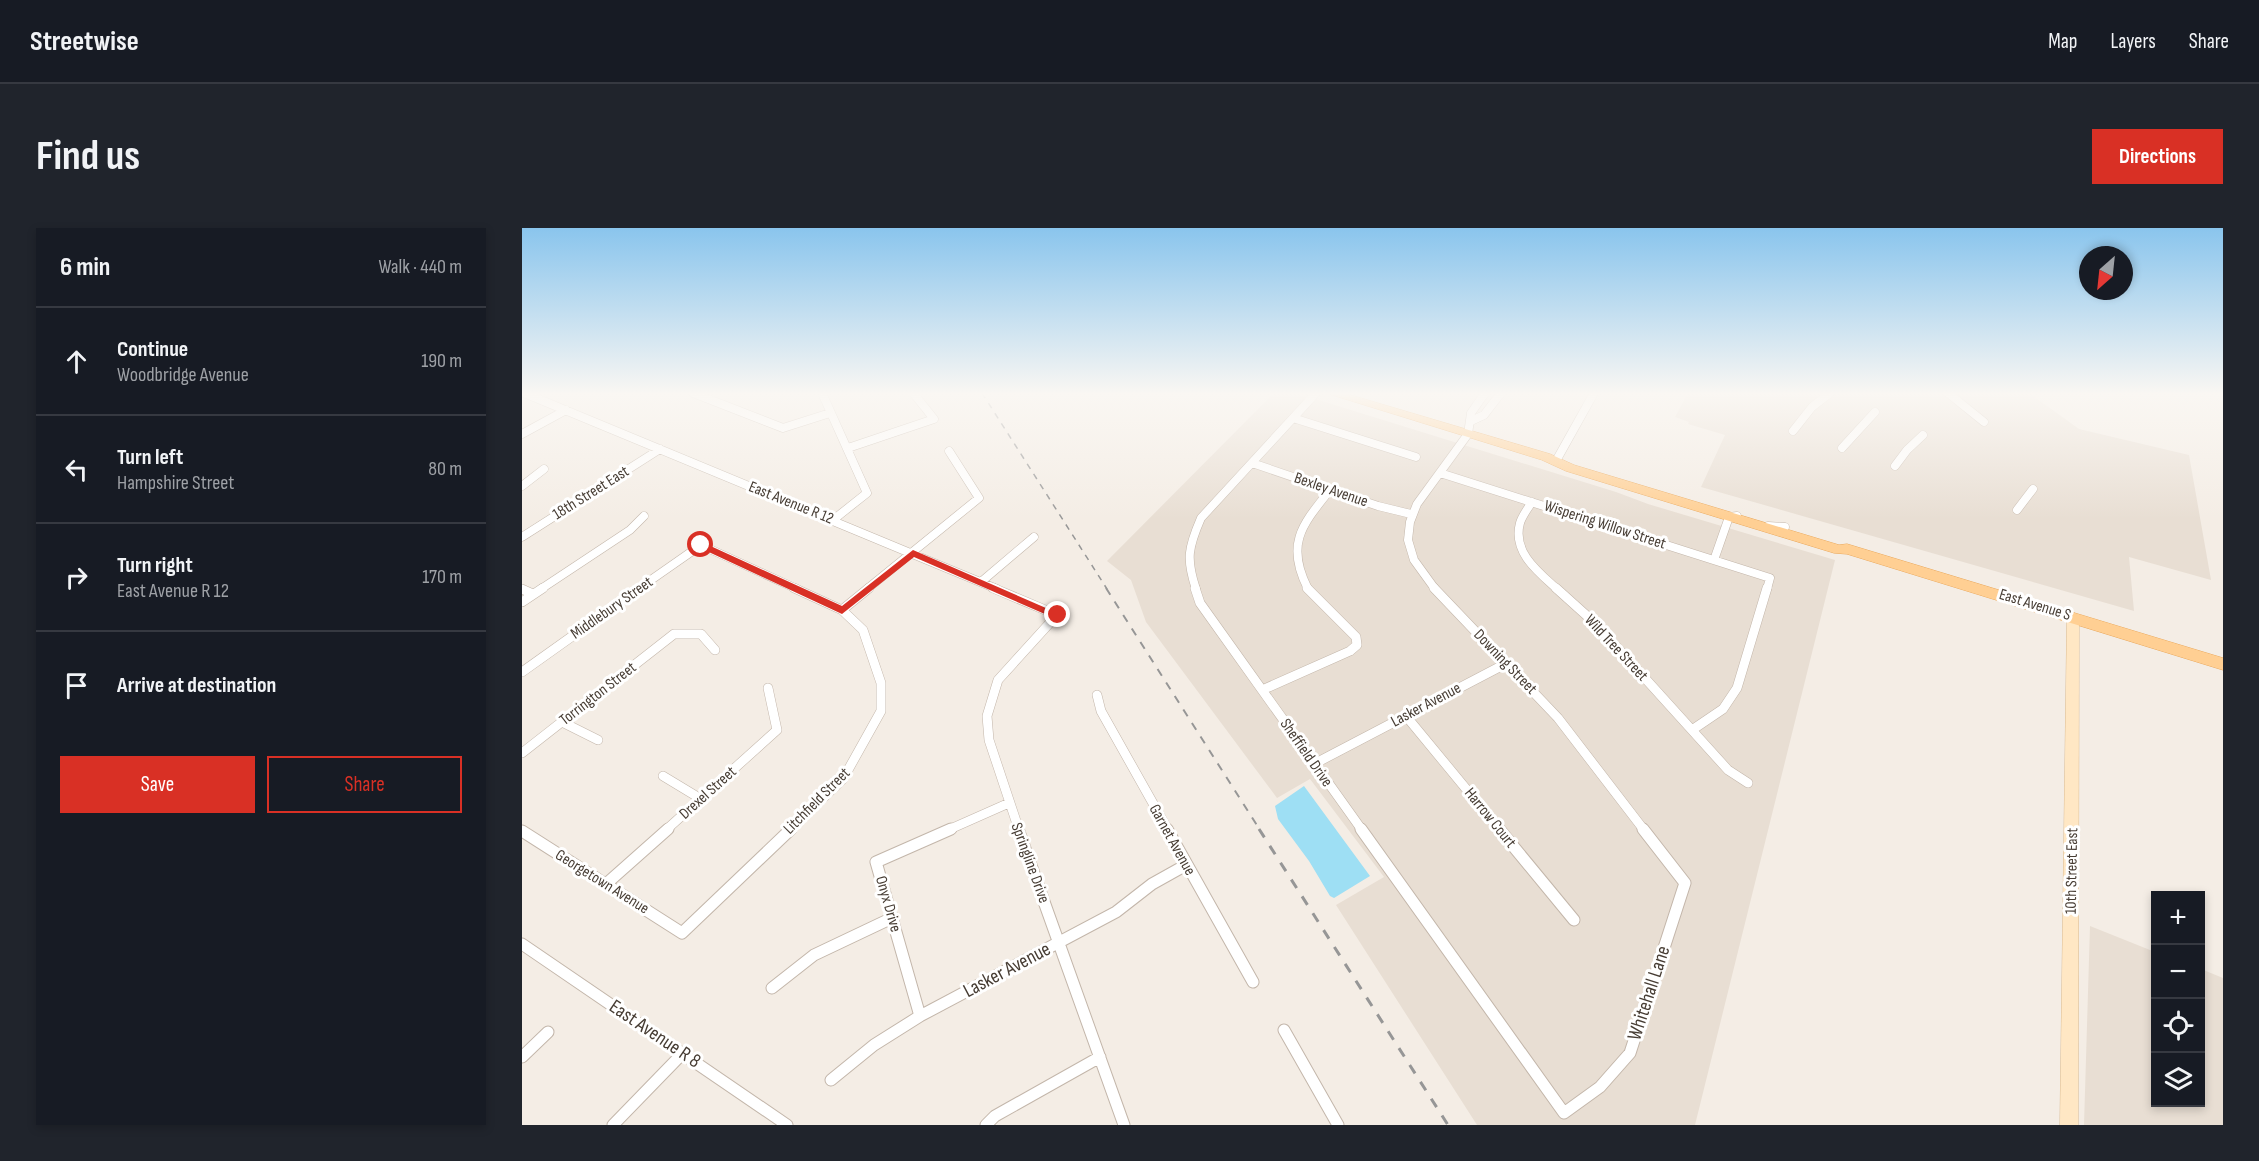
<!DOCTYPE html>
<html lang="en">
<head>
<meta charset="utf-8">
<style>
  body { margin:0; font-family:"Sofia Sans Condensed",sans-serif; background:#20242c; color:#f1f3f6 }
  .controls { position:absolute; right:18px; bottom:18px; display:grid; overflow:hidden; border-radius:0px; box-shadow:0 3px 9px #0003 }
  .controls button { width:54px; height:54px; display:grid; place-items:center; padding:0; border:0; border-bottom:2px solid #363941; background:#171b24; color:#f1f3f6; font:30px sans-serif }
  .compass { position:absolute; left:1557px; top:18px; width:54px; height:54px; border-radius:50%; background:#171b24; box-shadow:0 3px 9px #0003; rotate:207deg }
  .stop { position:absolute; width:18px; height:18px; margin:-14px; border:4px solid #d93025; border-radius:50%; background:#fff }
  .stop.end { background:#d93025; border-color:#fff; box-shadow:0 2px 6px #0008 }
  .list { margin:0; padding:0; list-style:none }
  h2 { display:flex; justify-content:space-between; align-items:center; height:78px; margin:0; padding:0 24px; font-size:26px }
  h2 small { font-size:20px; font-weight:400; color:#9ea1a6 }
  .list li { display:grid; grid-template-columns:39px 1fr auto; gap:18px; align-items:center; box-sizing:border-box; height:108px; padding:0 24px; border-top:2px solid #363941 }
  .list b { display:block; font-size:22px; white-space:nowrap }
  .list p { margin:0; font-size:20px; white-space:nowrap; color:#9ea1a6 }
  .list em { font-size:20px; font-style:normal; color:#9ea1a6 }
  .actions { display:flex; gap:12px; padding:18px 24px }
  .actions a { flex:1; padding:14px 0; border:2px solid #d93025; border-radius:0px; text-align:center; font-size:21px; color:#d93025 }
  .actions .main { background:#d93025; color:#fff }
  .icon { flex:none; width:33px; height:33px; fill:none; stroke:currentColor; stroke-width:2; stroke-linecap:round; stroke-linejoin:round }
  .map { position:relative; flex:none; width:1701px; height:897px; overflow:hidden; border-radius:0px }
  header { display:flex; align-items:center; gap:36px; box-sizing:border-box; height:84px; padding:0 30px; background:#171b24; border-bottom:2px solid #363941 }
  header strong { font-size:28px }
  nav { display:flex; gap:33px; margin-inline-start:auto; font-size:21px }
  .intro { display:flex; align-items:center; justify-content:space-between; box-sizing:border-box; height:144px; padding:0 36px }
  h1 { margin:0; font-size:42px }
  .button { padding:15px 27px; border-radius:0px; background:#d93025; color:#fff; font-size:21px; font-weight:700 }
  main { display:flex; gap:36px; padding:0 36px }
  aside { flex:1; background:#171b24; border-radius:0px; box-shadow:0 3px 9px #0003 }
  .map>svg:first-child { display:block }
</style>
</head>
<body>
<header>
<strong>Streetwise</strong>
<nav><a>Map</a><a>Layers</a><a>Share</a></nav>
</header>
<div class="intro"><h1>Find us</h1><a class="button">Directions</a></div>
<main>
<aside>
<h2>6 min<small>Walk · 440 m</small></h2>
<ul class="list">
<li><svg class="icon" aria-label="ahead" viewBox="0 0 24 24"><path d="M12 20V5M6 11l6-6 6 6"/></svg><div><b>Continue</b><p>Woodbridge Avenue</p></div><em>190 m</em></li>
<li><svg class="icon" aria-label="left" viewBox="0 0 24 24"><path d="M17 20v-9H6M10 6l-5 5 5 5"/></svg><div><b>Turn left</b><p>Hampshire Street</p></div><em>80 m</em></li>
<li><svg class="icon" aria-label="right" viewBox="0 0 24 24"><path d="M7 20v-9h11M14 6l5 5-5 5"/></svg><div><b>Turn right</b><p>East Avenue R 12</p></div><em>170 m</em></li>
<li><svg class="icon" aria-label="arrive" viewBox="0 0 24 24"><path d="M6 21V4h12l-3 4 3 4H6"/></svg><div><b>Arrive at destination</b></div></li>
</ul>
<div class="actions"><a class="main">Save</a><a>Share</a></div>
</aside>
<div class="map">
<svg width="1701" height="897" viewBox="0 0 1701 897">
  <rect width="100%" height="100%" fill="#f4ede5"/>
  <!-- residential -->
  <path fill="#e8ded3" d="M752,165H774L1094,264L1126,276L1313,332L1173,897H955L814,677L862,649L788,551L755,570L624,394L609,352L585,333Z
    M1166,165H1507L1557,201L1667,227L1689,352L1607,329L1612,383L1179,259L1203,207L1166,196L1167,194L1153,189Z
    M1568,698L1633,724L1634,874H1678L1679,741L1701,750V897H1562Z"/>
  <!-- water -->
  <path fill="#9edff4" d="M782,558L848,648L812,670L808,668L787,633L756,591L753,578Z"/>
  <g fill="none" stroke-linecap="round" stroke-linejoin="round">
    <defs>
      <path id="minor-far2" d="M2,165L475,361
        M171,165L261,200L308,185
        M300,165L345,265L311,292
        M1426,165L1462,194
        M771,190L894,229
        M949,193L962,187L979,165
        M1271,203L1290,179L1308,165
        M0,206L44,182
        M326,220L412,191L392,166
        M1320,220L1353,184
        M1034,233L1072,165
        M730,235L856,278L889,286
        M1373,238L1385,222L1401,207
        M918,245L1248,350L1245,361
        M0,258L22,241
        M1010,274C1006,280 1000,288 998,295C990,324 1016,344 1035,361
        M1495,282L1511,261
        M1246,298L1263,299
        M0,309L138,221
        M1192,332L1207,289L1215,288
        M459,354L512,309
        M19,361L108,302L122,288
        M116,361L179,317L275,361
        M345,361L457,270L427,223
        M674,361C664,331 666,320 679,290L794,165
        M786,361C763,316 780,297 808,262
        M913,361L892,332L886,312L888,294L895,276L946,206L949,185L963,165"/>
      <path id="minor-far1" d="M471,360L535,387L476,452L465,488L467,512L497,602
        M673,360L678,375L840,602
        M912,360L1036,490L1122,602
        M1034,360L1074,396L1206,542L1226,555
        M0,361L11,366
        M0,374L21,360
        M320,382L347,360
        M0,444L118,360
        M740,462L828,423L835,417L834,409L785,360
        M575,467L579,483L646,602
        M884,488L978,602
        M40,494L76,512
        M1170,502L1201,481L1215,460L1245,360
        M0,525L152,406H179L193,422
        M792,536L985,435
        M141,548L179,571
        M144,602L255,502L246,460
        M268,602L321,551L359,483V455L341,402L320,382L272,360
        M426,602L487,575"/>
      <path id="minor" d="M496,601L602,897
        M645,601L731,754
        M839,601L1042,885L1078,859L1108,825L1163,655L1121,601
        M977,601L1052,692
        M0,603L160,705L269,601
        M84,656L146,601
        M0,716L265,897
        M250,760L292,727L370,690
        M398,788L354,634L429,601
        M762,802L816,897
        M0,829L26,804
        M309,852L352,817L398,788L594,684L630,656L664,637
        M91,897L161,825
        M464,897L473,888L578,829"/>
      <path id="secondary" d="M1551,384L1557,389L1556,897H1538L1545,389Z"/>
      <path id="primary" d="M804,165H822L1028,226L1052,237L1317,317L1325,316L1701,430V442L1325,326L1312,325L1044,243L1020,232Z"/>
    </defs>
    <!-- minor-far2 casing -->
    <use href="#minor-far2" stroke="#c3b6aa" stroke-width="9"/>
    <!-- minor-far1 casing -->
    <use href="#minor-far1" stroke="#c3b6aa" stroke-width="10"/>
    <!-- minor casing -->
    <use href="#minor" stroke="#c3b6aa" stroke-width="13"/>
    <!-- secondary casing -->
    <use href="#secondary" stroke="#dabc94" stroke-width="1"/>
    <!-- primary casing -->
    <use href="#primary" stroke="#eaa95d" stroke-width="1"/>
    <!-- minor-far2 -->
    <use href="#minor-far2" stroke="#fff" stroke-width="8"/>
    <!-- minor-far1 -->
    <use href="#minor-far1" stroke="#fff" stroke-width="9"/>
    <!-- minor -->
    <use href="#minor" stroke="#fff" stroke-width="11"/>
    <!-- secondary -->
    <use href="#secondary" fill="#ffe7c4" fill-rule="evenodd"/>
    <!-- primary -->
    <use href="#primary" fill="#ffcf93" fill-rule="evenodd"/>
    <!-- rail-far2 -->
    <path stroke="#969696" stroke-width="1.5" stroke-dasharray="6 6" stroke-linecap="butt" d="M460,165L585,361"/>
    <!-- rail-far1 -->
    <path stroke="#969696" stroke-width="2" stroke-dasharray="8 8" stroke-linecap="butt" d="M584,360L738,602"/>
    <!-- rail -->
    <path stroke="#969696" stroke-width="3" stroke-dasharray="10 10" stroke-linecap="butt" d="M737,601L926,897"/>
  </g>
  <!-- sky -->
  <linearGradient id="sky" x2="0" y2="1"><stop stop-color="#8ac5ed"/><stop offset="0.57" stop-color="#faf7f3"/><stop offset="1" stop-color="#faf7f3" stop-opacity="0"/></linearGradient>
  <rect width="1701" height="291" fill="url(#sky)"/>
  <!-- route -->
  <path fill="#d93025" d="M176,315H182L320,378L391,322L540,387L536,391L532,390L392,329L320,386L176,319Z"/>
  <g text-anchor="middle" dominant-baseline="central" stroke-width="6" stroke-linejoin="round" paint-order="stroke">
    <!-- street labels -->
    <g font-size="16" fill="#473d34" stroke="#fff">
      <text transform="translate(809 262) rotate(19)">Bexley Avenue</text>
      <text transform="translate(69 265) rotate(-32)">18th Street East</text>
      <text transform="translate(269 275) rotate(22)">East Avenue R 12</text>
      <text transform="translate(1083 297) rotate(18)">Wispering Willow Street</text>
      <text transform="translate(1513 377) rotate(17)">East Avenue S</text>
      <text transform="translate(90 380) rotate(-35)">Middlebury Street</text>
      <text transform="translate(1094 420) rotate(47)">Wild Tree Street</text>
      <text transform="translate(983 434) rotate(46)">Downing Street</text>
      <text transform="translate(76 466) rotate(-38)">Torrington Street</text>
      <text transform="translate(904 477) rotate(-28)">Lasker Avenue</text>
      <text transform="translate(784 525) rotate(55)">Sheffield Drive</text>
      <text transform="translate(186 565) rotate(-42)">Drexel Street</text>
      <text transform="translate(295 573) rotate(-45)">Litchfield Street</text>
      <text transform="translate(968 590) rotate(51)">Harrow Court</text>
      <text transform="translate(650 612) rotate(61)">Garnet Avenue</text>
      <text transform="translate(508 635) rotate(70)">Springline Drive</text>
      <text transform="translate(1550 643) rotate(-89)">10th Street East</text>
      <text transform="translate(80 654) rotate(32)">Georgetown Avenue</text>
      <text transform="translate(366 676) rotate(74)">Onyx Drive</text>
    </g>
    <!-- near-street labels -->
    <g font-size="20" fill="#473d34" stroke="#fff">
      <text transform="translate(485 742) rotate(-28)">Lasker Avenue</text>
      <text transform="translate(1127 765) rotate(-72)">Whitehall Lane</text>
      <text transform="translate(133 806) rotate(34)">East Avenue R 8</text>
    </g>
  </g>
</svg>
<div class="controls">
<button>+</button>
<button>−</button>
<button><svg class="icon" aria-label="locate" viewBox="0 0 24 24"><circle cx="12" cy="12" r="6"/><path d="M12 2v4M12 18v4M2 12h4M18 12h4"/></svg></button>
<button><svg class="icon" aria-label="layers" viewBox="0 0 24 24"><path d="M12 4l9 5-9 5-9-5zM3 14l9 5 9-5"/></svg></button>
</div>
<svg class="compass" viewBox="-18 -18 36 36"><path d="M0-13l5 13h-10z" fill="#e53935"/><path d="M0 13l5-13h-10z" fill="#9ea1a6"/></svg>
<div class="stop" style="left:179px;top:317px"></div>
<div class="stop end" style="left:536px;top:387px"></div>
</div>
</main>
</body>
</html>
